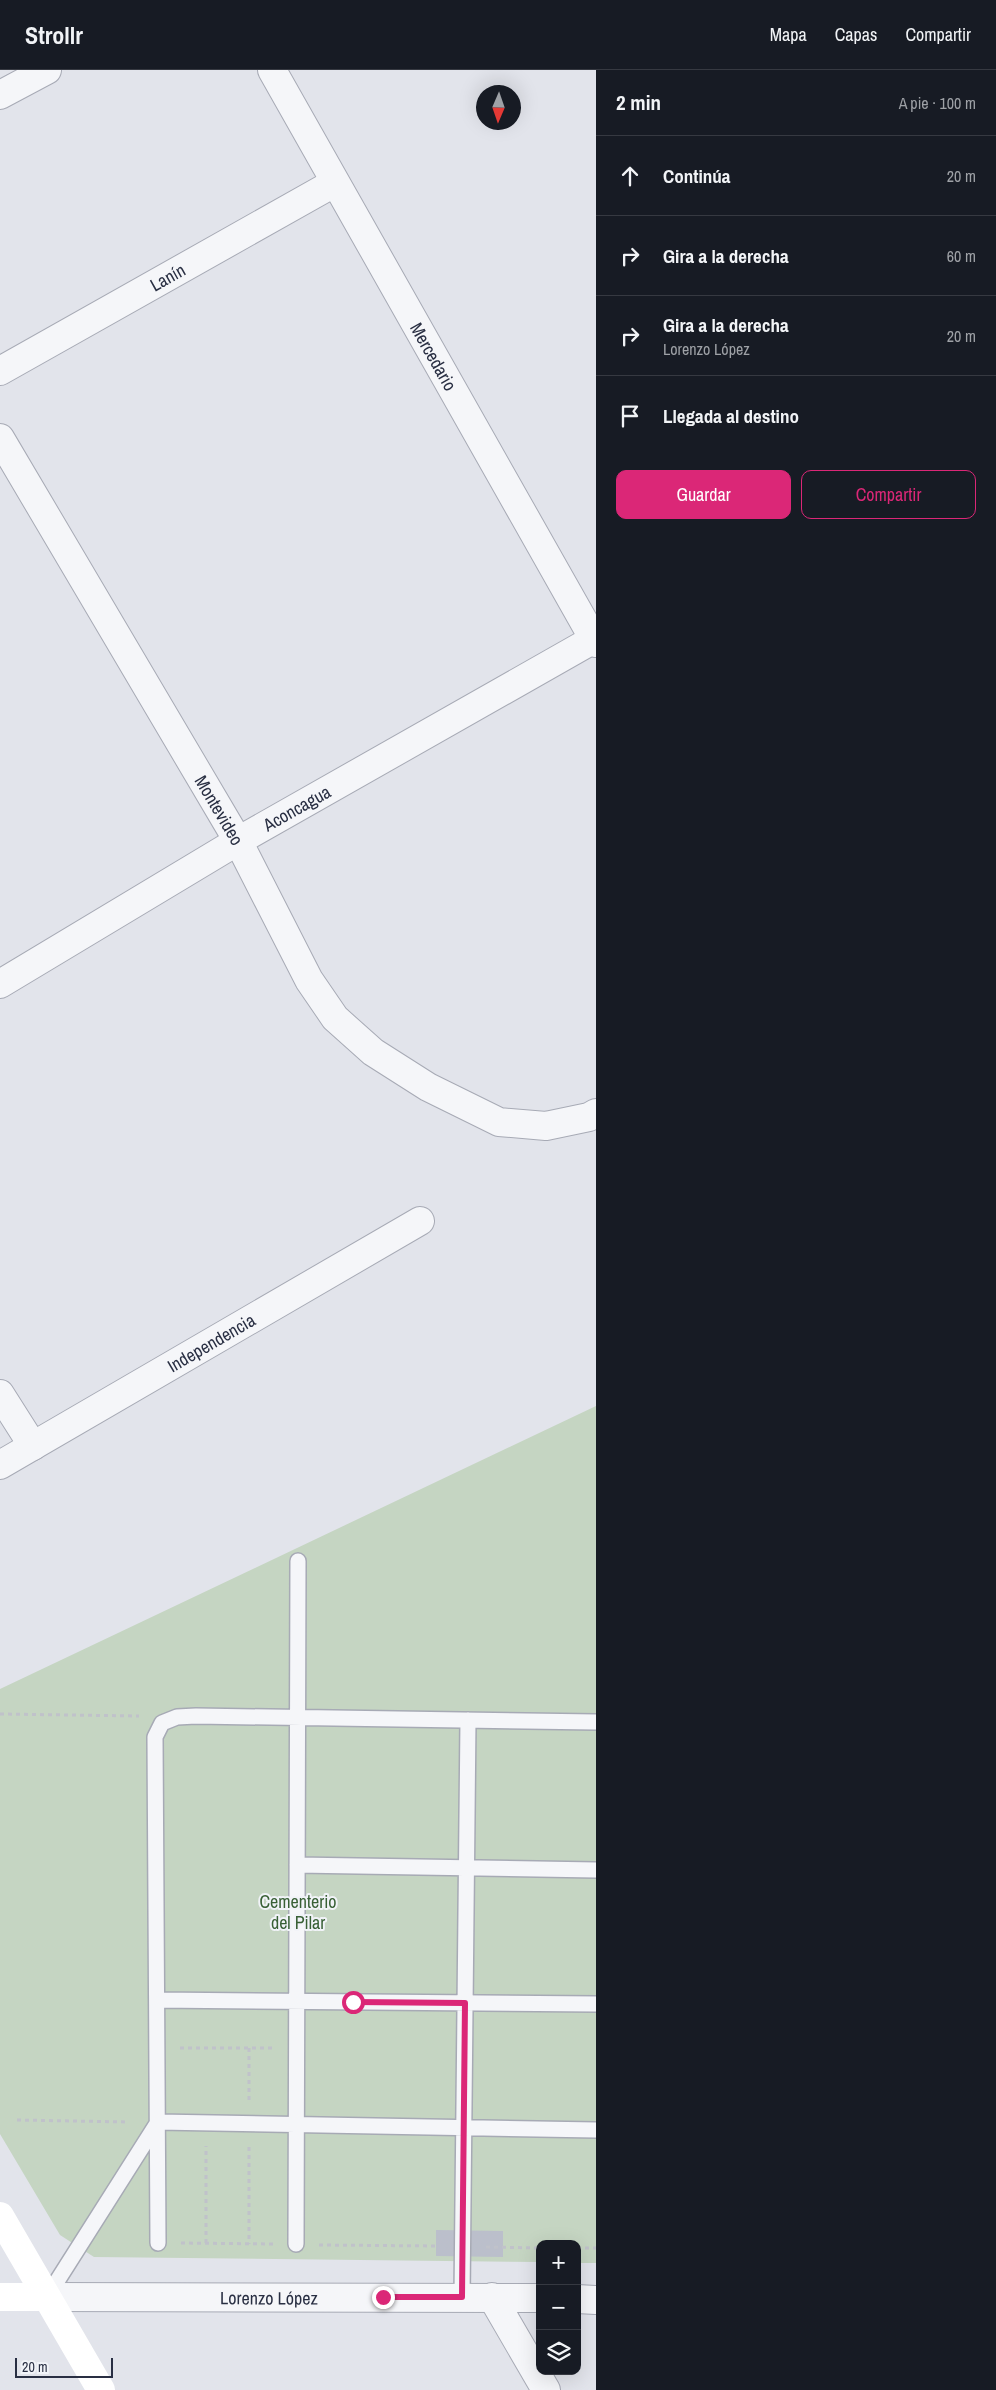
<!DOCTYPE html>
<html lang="es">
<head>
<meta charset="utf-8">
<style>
  body { margin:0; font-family:"Archivo Narrow",sans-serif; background:#242831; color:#f1f3f6 }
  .controls { position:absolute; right:15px; bottom:15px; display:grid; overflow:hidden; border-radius:10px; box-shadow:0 5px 20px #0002 }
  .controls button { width:45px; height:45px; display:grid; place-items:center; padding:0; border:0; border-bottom:1px solid #363941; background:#171b24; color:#f1f3f6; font:25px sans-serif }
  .compass { position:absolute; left:476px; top:15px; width:45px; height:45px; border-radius:50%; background:#171b24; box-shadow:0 5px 20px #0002; rotate:182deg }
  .scale { position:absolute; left:15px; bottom:12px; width:98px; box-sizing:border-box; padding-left:5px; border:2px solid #292f43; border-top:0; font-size:14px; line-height:18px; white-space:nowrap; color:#292f43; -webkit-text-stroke:4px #f1f3f8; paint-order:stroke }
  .stop { position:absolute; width:15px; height:15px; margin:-11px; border:4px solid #db2777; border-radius:50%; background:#fff }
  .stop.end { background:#db2777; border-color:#fff; box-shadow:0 1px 5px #0008 }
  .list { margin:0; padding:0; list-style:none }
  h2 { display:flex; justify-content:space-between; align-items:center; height:65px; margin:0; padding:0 20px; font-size:21px }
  h2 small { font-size:16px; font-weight:400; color:#9ea1a6 }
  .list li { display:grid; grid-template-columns:32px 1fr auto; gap:15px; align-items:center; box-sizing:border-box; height:80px; padding:0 20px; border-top:1px solid #363941 }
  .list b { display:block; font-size:19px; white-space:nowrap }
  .list p { margin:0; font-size:16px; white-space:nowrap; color:#9ea1a6 }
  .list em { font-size:16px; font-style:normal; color:#9ea1a6 }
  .actions { display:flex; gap:10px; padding:15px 20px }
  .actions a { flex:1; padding:11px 0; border:1px solid #db2777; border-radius:10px; text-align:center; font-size:18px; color:#db2777 }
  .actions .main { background:#db2777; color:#fff }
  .icon { flex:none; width:28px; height:28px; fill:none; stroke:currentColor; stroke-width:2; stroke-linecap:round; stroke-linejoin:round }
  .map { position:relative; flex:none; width:596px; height:2320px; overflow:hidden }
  header { display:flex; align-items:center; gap:30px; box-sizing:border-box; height:70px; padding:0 25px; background:#171b24; border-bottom:1px solid #363941 }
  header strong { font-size:24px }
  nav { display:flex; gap:28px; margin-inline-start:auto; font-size:18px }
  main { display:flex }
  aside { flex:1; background:#171b24 }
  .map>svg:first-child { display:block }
</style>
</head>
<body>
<header>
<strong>Strollr</strong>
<nav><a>Mapa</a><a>Capas</a><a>Compartir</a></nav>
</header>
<main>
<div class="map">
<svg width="596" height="2320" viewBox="0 0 596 2320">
  <rect width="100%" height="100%" fill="#e2e4eb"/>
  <!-- green -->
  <path fill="#c5d5c2" d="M596,1336V2193H577V2174H540V2192L94,2187L60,2165L0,2064V1619Z"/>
  <!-- building -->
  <path fill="#bbbfcb" d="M436,2160L503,2161V2187L436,2186Z"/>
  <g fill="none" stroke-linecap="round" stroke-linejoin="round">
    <defs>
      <path id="lane" d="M297,1795L596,1800
        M157,1930L596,1934
        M158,2173L155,1667L162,1653L177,1647L196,1646L596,1652
        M296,2174L298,1491
        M47,2227L158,2052L596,2060
        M462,2227L468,1650"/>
      <g id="street">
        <path id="s1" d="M272,0L596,573"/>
        <path d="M0,25L47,0"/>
        <path id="s2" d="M0,301L334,113"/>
        <path id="s3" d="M0,368L238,771L309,910L335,948L373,982L428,1017L499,1052L546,1056L589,1047L596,1043"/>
        <path id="s4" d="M0,914L238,771L596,568"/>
        <path d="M0,1324L33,1376"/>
        <path id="s5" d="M0,1395L420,1151"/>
        <path id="s6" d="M47,2227L540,2228"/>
        <path d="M492,2227L546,2320"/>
        <path d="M577,2229L596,2230"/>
      </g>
    </defs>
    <!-- lane casing -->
    <use href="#lane" stroke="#a7aab5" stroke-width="18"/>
    <!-- street casing -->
    <use href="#street" stroke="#a7aab5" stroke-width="30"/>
    <!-- path -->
    <path stroke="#c0c2ca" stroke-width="3" stroke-dasharray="4 4" stroke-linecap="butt" d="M0,1644L139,1646
      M180,1978H274
      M249,1978V2031
      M17,2050L129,2052
      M249,2077V2174
      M181,2173L273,2174
      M206,2173V2076
      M319,2175L438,2176
      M486,2177L540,2178
      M577,2178H596"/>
    <!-- lane -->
    <use href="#lane" stroke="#f5f6f9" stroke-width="15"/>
    <!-- street -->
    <use href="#street" stroke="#f5f6f9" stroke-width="28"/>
    <!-- secondary -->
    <path stroke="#fff" stroke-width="28" d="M0,2146L101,2320
      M0,2227H47"/>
  </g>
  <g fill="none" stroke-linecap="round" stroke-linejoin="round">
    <!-- route -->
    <path stroke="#db2777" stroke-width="6" d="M353,1932L465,1933L462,2227H383"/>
  </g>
  <g text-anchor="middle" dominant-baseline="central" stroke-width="4" stroke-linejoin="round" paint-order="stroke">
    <!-- street labels -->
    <g font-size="18" fill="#292f43" stroke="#f1f3f8">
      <text stroke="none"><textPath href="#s2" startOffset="192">Lanín</textPath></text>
      <text stroke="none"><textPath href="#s1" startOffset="329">Mercedario</textPath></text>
      <text stroke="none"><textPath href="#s4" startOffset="345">Aconcagua</textPath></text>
      <text stroke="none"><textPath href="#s3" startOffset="432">Montevideo</textPath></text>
      <text stroke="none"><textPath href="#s5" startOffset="244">Independencia</textPath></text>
      <text stroke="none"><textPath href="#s6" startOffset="222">Lorenzo López</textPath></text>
    </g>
    <!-- park labels -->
    <g font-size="18" fill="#386035" stroke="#f1f3f8">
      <text x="298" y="1831">Cementerio<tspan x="298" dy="21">del Pilar</tspan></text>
    </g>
  </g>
</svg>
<div class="controls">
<button>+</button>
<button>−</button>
<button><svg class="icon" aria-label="layers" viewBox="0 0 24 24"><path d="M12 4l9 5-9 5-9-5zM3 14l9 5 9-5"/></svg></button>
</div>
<svg class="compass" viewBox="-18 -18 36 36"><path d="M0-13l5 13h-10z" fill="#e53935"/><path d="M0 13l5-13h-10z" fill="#9ea1a6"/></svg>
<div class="scale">20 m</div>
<div class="stop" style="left:353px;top:1932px"></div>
<div class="stop end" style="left:383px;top:2227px"></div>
</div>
<aside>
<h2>2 min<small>A pie · 100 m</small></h2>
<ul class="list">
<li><svg class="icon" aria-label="ahead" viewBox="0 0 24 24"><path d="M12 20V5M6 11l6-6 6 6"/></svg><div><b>Continúa</b></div><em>20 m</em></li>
<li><svg class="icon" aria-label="right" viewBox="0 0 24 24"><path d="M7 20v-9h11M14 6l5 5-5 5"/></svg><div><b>Gira a la derecha</b></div><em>60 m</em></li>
<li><svg class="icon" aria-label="right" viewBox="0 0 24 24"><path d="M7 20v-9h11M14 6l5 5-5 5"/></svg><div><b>Gira a la derecha</b><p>Lorenzo López</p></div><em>20 m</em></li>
<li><svg class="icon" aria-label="arrive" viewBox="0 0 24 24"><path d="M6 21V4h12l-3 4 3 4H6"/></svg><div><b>Llegada al destino</b></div></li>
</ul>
<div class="actions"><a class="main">Guardar</a><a>Compartir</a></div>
</aside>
</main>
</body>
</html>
